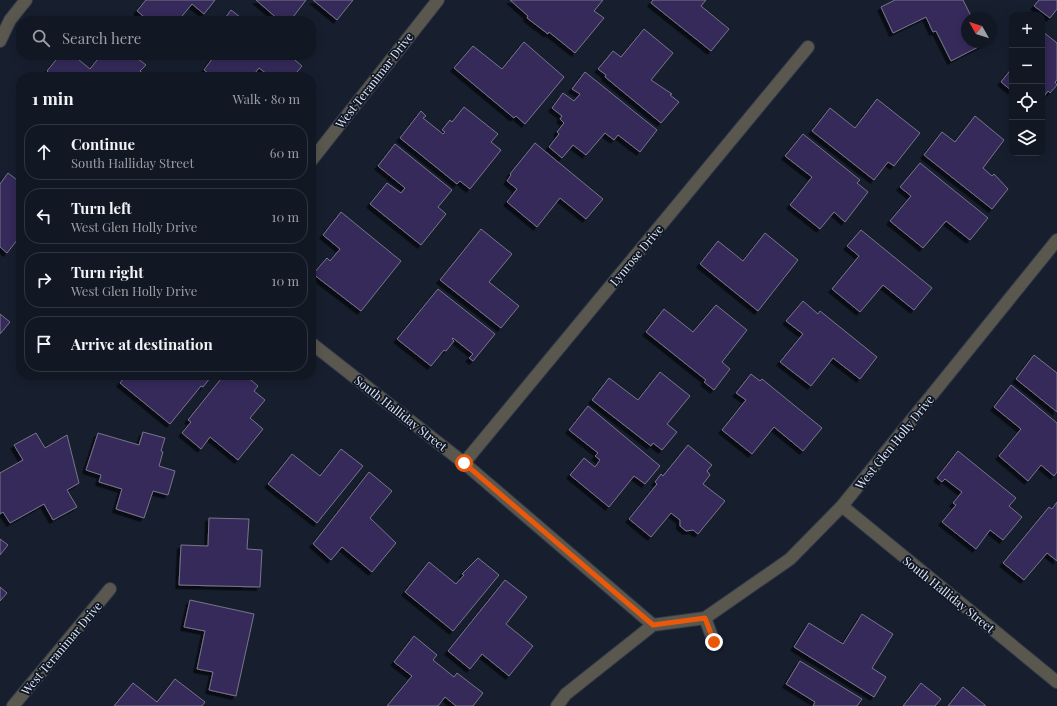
<!DOCTYPE html>
<html lang="en">
<head>
<meta charset="utf-8">
<style>
  body { margin:0; font-family:"Playfair Display",serif; background:#1a202b; color:#f1f3f6 }
  .controls { position:absolute; right:12px; top:12px; display:grid; overflow:hidden; border-radius:8px; box-shadow:0 2px 10px #0003 }
  .controls button { width:36px; height:36px; display:grid; place-items:center; padding:0; border:0; border-bottom:1px solid #303641; background:#111723; color:#f1f3f6; font:20px sans-serif }
  .compass { position:absolute; left:961px; top:12px; width:36px; height:36px; border-radius:50%; background:#111723; box-shadow:0 2px 10px #0003; rotate:309deg }
  .stop { position:absolute; width:12px; height:12px; margin:-9px; border:3px solid #ea580c; border-radius:50%; background:#fff }
  .stop.end { background:#ea580c; border-color:#fff; box-shadow:0 1px 4px #0008 }
  .list { margin:0; padding:0; list-style:none }
  h2 { display:flex; justify-content:space-between; align-items:center; height:52px; margin:0; padding:0 16px; font-size:17px }
  h2 small { font-size:13px; font-weight:400; color:#9c9fa6 }
  .list li { display:grid; grid-template-columns:26px 1fr auto; gap:12px; align-items:center; box-sizing:border-box; height:56px; margin:0 8px 8px; padding:0 8px; border:1px solid #303641; border-radius:16px }
  .list b { display:block; font-size:15px; white-space:nowrap }
  .list p { margin:0; font-size:13px; white-space:nowrap; color:#9c9fa6 }
  .list em { font-size:13px; font-style:normal; color:#9c9fa6 }
  .icon { flex:none; width:22px; height:22px; fill:none; stroke:currentColor; stroke-width:2; stroke-linecap:round; stroke-linejoin:round }
  .map { position:relative; flex:none; width:1057px; height:706px; overflow:hidden }
  .search { position:absolute; background:#111723; box-shadow:0 2px 10px #0003; left:16px; top:16px; width:300px; height:44px; display:flex; align-items:center; gap:10px; box-sizing:border-box; padding:0 14px; border-radius:16px; color:#9c9fa6; font-size:15px }
  .panel { position:absolute; background:#111723; box-shadow:0 2px 10px #0003; left:16px; top:72px; width:300px; height:308px; border-radius:16px }
  .map>svg:first-child { display:block }
</style>
</head>
<body>
<div class="map">
<svg width="1057" height="706" viewBox="0 0 1057 706">
  <defs>
    <filter id="shadow"><feDropShadow dx="-3.5" dy="3.5" stdDeviation="0" flood-color="#0009"/></filter>
  </defs>
  <rect width="100%" height="100%" fill="#171f2f"/>
  <!-- building -->
  <path fill="#352c5a" stroke="#77748a" filter="url(#shadow)" d="M146,0H215L204,14L192,4L178,21H149L137,11Z
    M256,0H306L290,21H280Z
    M313,0H353L337,20Z
    M510,0H603L594,11L604,18L575,53L549,32L548,34L527,18L528,16Z
    M653,0H706L701,6L729,29L711,51L651,3Z
    M895,0H963L972,18H967V42H983L984,44L951,61L936,31L933,32L926,17L893,33L881,7Z
    M1039,0H1057V9L1050,18L1034,6Z
    M231,10L244,20L247,21H223Z
    M644,29L673,53L651,80L672,94L670,95L679,102L661,123L605,77L606,75L598,69L613,51L621,57Z
    M1042,31L1057,43V80L1055,82L1057,85L1050,93L1048,91L1042,99Z
    M524,42L564,77L525,124L516,116L514,118L454,68L473,46L502,69Z
    M60,55H73L90,69L101,55H133L146,65L140,71L148,77H54L47,71Z
    M215,55H289L302,66L293,77H271L259,68L252,77H213L204,70Z
    M1012,68V91L1001,82Z
    M585,72L657,130L640,152L618,135L614,140L605,133L586,155L573,145L562,158L549,147L559,134L557,132L564,123L560,119L562,116L552,108L563,93L574,101L580,94L572,89Z
    M877,99L920,133L894,166L888,162L874,180L812,131L830,108L855,128Z
    M464,107L498,134L491,142L501,150L470,189L460,181L457,184L400,138L421,111L426,116L423,118L443,134L445,132L442,130L450,120L452,122Z
    M975,116L1004,140L983,168L992,176L994,174L1008,189L992,209L924,155L942,132L955,142Z
    M803,134L860,180L857,183L868,192L845,222L834,212L820,229L790,205L812,177L785,156Z
    M535,143L603,199L586,219L560,198L537,227L507,202L517,189L507,181L511,175L510,174Z
    M395,144L452,190L438,207L446,214L421,245L370,204L387,183L401,193L405,188L378,166Z
    M920,163L988,218L970,240L946,221L923,248L890,221L911,196L900,187Z
    M8,173L21,183V235L7,253L0,247V184Z
    M341,212L401,261L361,311L313,274L327,258L330,261L340,249L323,235Z
    M481,229L512,254L489,282L519,306L501,328L440,280Z
    M861,230L932,288L914,310L883,285L860,312L832,289L859,256L847,246Z
    M765,233L798,260L758,311L700,264L718,241L743,261Z
    M438,289L495,334L473,361L469,358L473,354L453,338L452,339L454,341L446,351L444,350L431,366L397,339Z
    M803,301L818,314L820,311L877,357L860,379L833,358L811,386L780,362L803,334L786,321Z
    M716,305L747,330L722,362L730,369L714,390L704,382L706,380L646,332L664,309L693,332Z
    M0,314L10,322L0,334Z
    M1034,355L1057,373V412L1016,379Z
    M660,372L690,396L667,424L677,432L662,450L653,443L651,446L592,400L609,378L638,400Z
    M751,374L760,381L762,379L822,428L803,451L774,427L752,454L722,430L746,400L736,393Z
    M126,375H209L208,377L210,378L203,387L201,386L170,424L120,383Z
    M224,375H245L258,386L254,391L265,400L250,418L263,429L238,460L210,437L201,449L182,433L191,422L188,420Z
    M1011,385L1057,423V472L1054,476L1041,465L1028,481L999,456L1021,429L994,407Z
    M588,406L660,466L645,484L634,476L609,507L570,475L584,458L595,467L600,460L595,456L598,453L569,430Z
    M143,432L165,438L161,451L163,452L159,466L175,471L168,495L153,491L144,518L116,509L122,489L99,482L101,475L86,470L98,433L139,445Z
    M36,433L45,448L67,435L79,483L67,490L77,507L53,520L44,504L10,523L3,512L0,514V473L23,460L14,445Z
    M688,445L712,465L707,471L710,475L703,484L725,501L698,534L693,530L686,531L680,526V520L671,513L651,537L629,519L657,484L655,482L661,474L663,476Z
    M341,449L363,466L317,523L268,484L292,454L320,476Z
    M958,451L1016,498L1009,506L1022,517L1003,540L990,530L976,549L942,522L956,505L953,503L962,492L945,479L942,482L937,478Z
    M369,472L392,491L370,518L396,543L372,572L342,547L331,560L313,544Z
    M1057,502V561L1047,553L1024,580L1003,563L1049,507L1052,509Z
    M209,518L249,519L247,549L262,550L260,587L179,585L181,545L208,546Z
    M0,539L8,545L0,555Z
    M478,558L499,575L453,631L405,592L429,562L456,584L464,575L462,574Z
    M505,580L527,597L506,624L533,646L509,676L482,654L470,669L448,651Z
    M0,587L7,593L0,601Z
    M190,600L254,614L236,696L209,690L213,672L197,669L205,631L184,627Z
    M862,614L893,634L872,668L886,677L874,697L794,647L809,623L843,644Z
    M414,636L437,655L433,660L454,677L457,673L483,693L473,706H456L445,697L438,706H387L412,676L394,662Z
    M800,661L862,699L857,706H813L815,702L786,684Z
    M175,679L205,702L202,706H114L133,683L157,702Z
    M921,683L941,699L935,706H903Z
    M963,687L986,706H948Z"/>
  <g fill="none" stroke-linecap="round" stroke-linejoin="round">
    <defs>
      <path id="street" d="M0,41L10,20L26,0
        M311,161L438,0
        M311,343L464,463L653,625
        M464,463L808,47
        M842,506L1057,682
        M705,618L714,642
        M13,706L110,589
        M557,706L566,694L653,625L705,618L790,559L842,506L1057,240"/>
    </defs>
    <!-- street casing -->
    <use href="#street" stroke="#333b4a" stroke-width="14"/>
    <!-- street -->
    <use href="#street" stroke="#5a574e" stroke-width="12"/>
  </g>
  <g fill="none" stroke-linecap="round" stroke-linejoin="round">
    <!-- route -->
    <path stroke="#ea580c" stroke-width="5" d="M464,463L653,625L705,618L714,642"/>
  </g>
  <g text-anchor="middle" dominant-baseline="central" stroke-width="3.5" stroke-linejoin="round" paint-order="stroke">
    <!-- street labels -->
    <g font-size="12" fill="#e0e6f2" stroke="#0e1625">
      <text transform="translate(374 80) rotate(-52)">West Teranimar Drive</text>
      <text transform="translate(636 255) rotate(-50)">Lynrose Drive</text>
      <text transform="translate(401 413) rotate(38)">South Halliday Street</text>
      <text transform="translate(894 442) rotate(-51)">West Glen Holly Drive</text>
      <text transform="translate(949 594) rotate(39)">South Halliday Street</text>
      <text transform="translate(61 648) rotate(-50)">West Teranimar Drive</text>
    </g>
  </g>
</svg>
<div class="controls">
<button>+</button>
<button>−</button>
<button><svg class="icon" aria-label="locate" viewBox="0 0 24 24"><circle cx="12" cy="12" r="6"/><path d="M12 2v4M12 18v4M2 12h4M18 12h4"/></svg></button>
<button><svg class="icon" aria-label="layers" viewBox="0 0 24 24"><path d="M12 4l9 5-9 5-9-5zM3 14l9 5 9-5"/></svg></button>
</div>
<svg class="compass" viewBox="-18 -18 36 36"><path d="M0-13l5 13h-10z" fill="#e53935"/><path d="M0 13l5-13h-10z" fill="#9c9fa6"/></svg>
<div class="stop" style="left:464px;top:463px"></div>
<div class="stop end" style="left:714px;top:642px"></div>
<div class="search"><svg class="icon" aria-label="search" viewBox="0 0 24 24"><circle cx="10" cy="10" r="6"/><path d="M15 15l6 6"/></svg>Search here</div>
<section class="panel">
<h2>1 min<small>Walk · 80 m</small></h2>
<ul class="list">
<li><svg class="icon" aria-label="ahead" viewBox="0 0 24 24"><path d="M12 20V5M6 11l6-6 6 6"/></svg><div><b>Continue</b><p>South Halliday Street</p></div><em>60 m</em></li>
<li><svg class="icon" aria-label="left" viewBox="0 0 24 24"><path d="M17 20v-9H6M10 6l-5 5 5 5"/></svg><div><b>Turn left</b><p>West Glen Holly Drive</p></div><em>10 m</em></li>
<li><svg class="icon" aria-label="right" viewBox="0 0 24 24"><path d="M7 20v-9h11M14 6l5 5-5 5"/></svg><div><b>Turn right</b><p>West Glen Holly Drive</p></div><em>10 m</em></li>
<li><svg class="icon" aria-label="arrive" viewBox="0 0 24 24"><path d="M6 21V4h12l-3 4 3 4H6"/></svg><div><b>Arrive at destination</b></div></li>
</ul>
</section>
</div>
</body>
</html>
